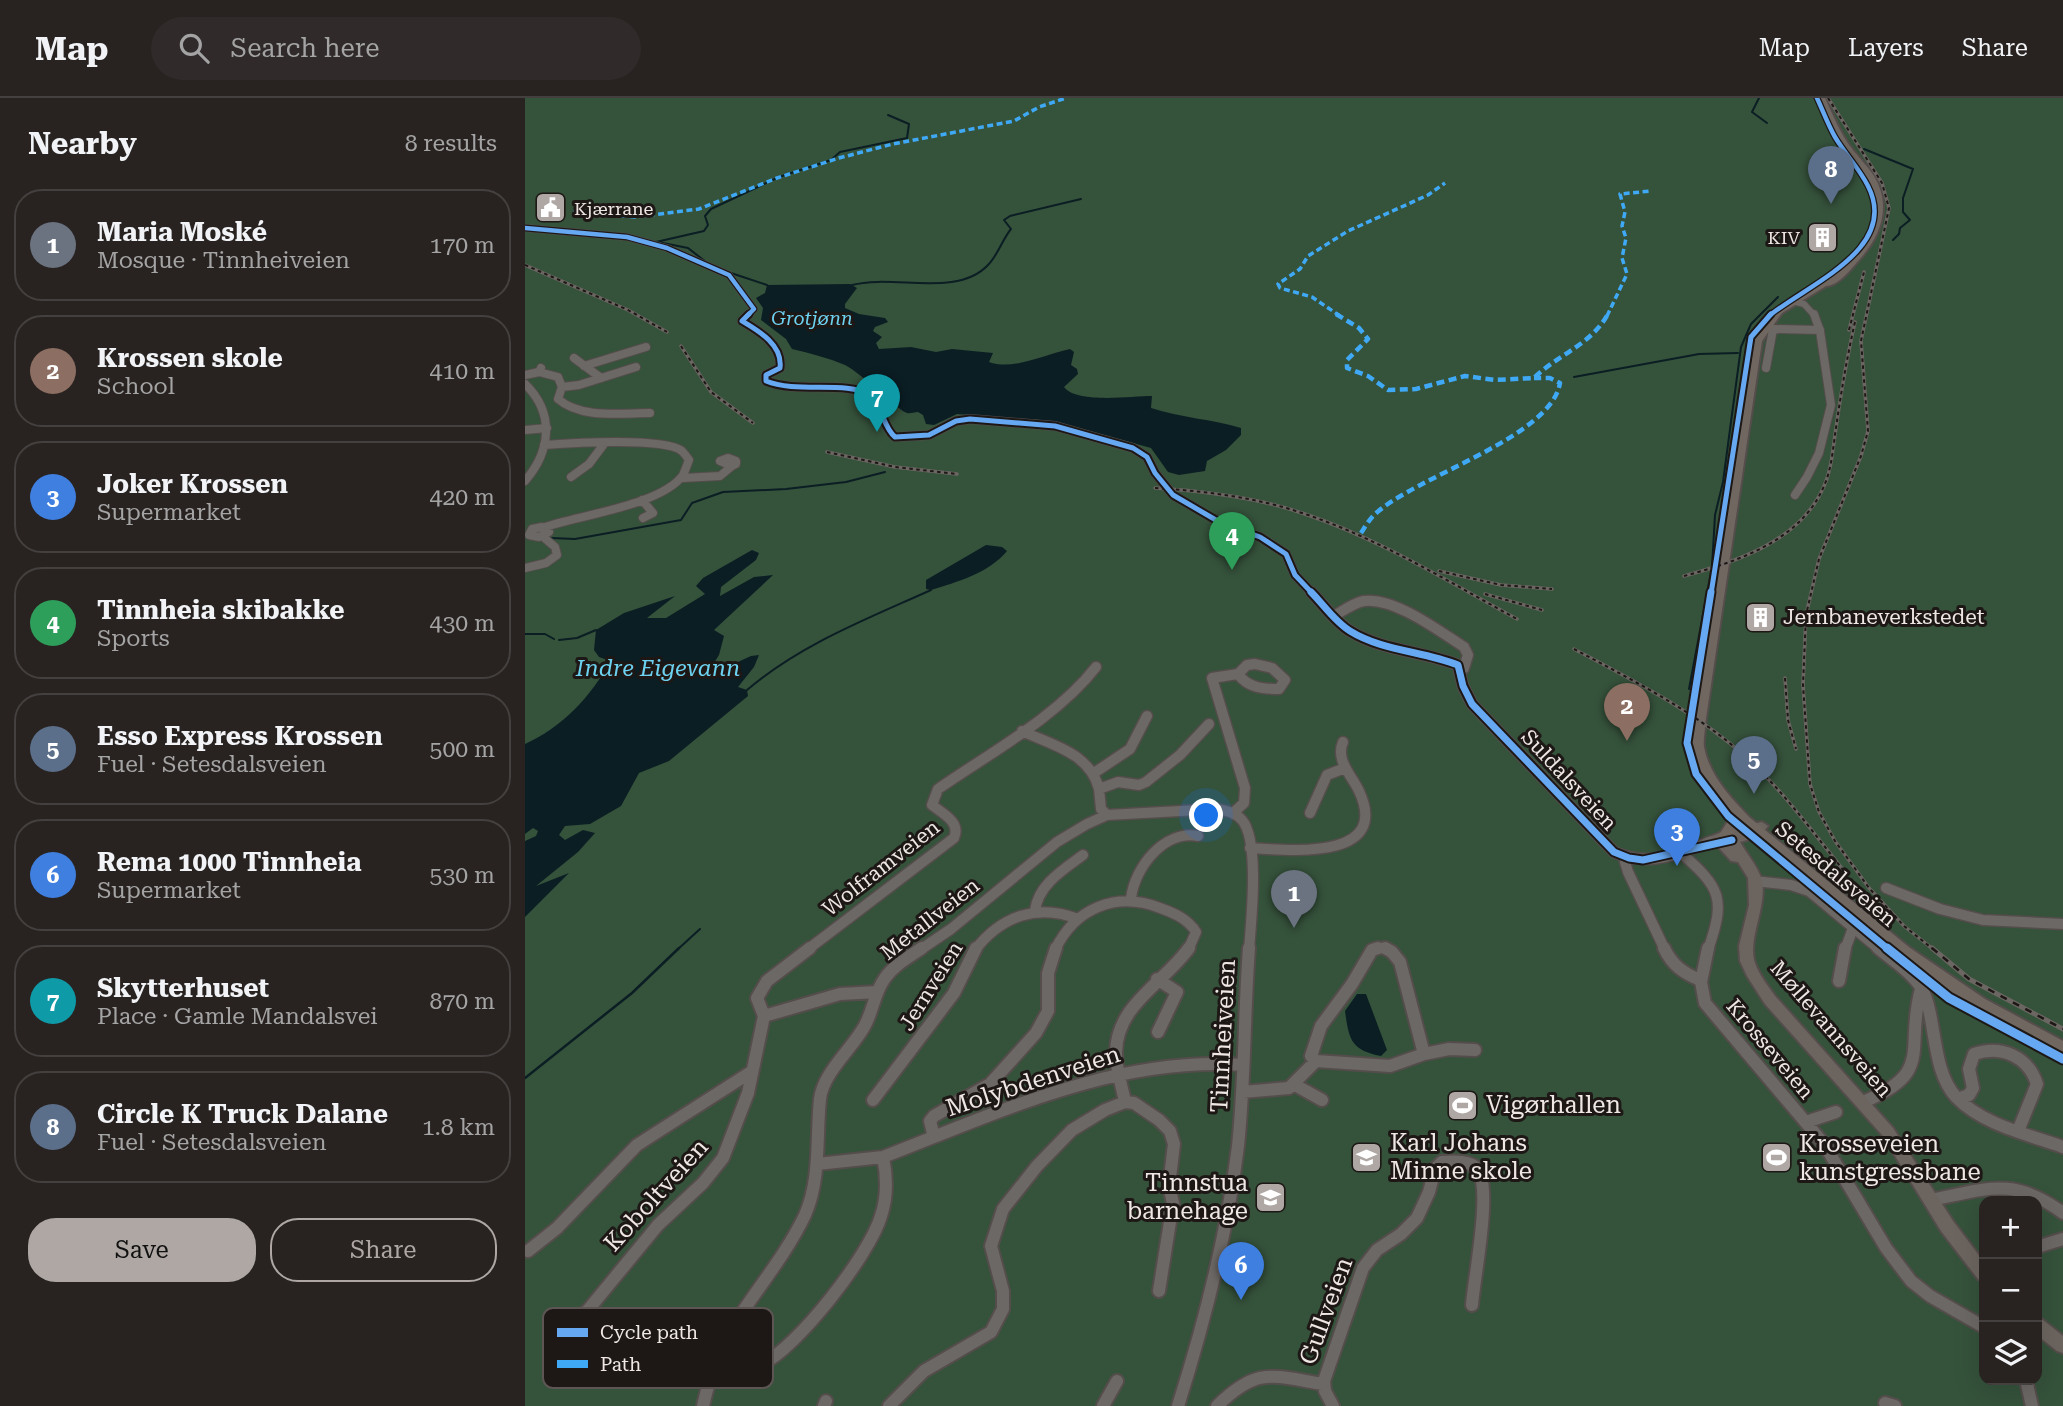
<!DOCTYPE html>
<html lang="en">
<head>
<meta charset="utf-8">
<style>
  body { margin:0; font-family:"Roboto Serif",serif; background:#302b2a; color:#f1f3f6 }
  .controls { position:absolute; right:21px; bottom:21px; display:grid; overflow:hidden; border-radius:14px; box-shadow:0 7px 28px #0002 }
  .controls button { width:63px; height:63px; display:grid; place-items:center; padding:0; border:0; border-bottom:2px solid #44403f; background:#282321; color:#f1f3f6; font:35px sans-serif }
  .you { position:absolute; left:682px; top:718px; width:24px; height:24px; margin:-18px; border:5px solid #fff; border-radius:50%; background:#1a73e8; box-shadow:0 0 0 10px #1a73e833 }
  .badge { display:grid; place-items:center; width:46px; height:46px; border-radius:50%; background:#aea7a4; color:#fff; font-size:23px; font-weight:700 }
  .pin { position:absolute; translate:-50% -58px; filter:drop-shadow(0 2px 4px #0008) }
  .pin::after { content:''; position:absolute; top:37px; width:24px; height:21px; background:inherit; clip-path:polygon(0 0,100% 0,50% 100%) }
  .list { margin:0; padding:0; list-style:none }
  h2 { display:flex; justify-content:space-between; align-items:center; height:91px; margin:0; padding:0 28px; font-size:30px }
  h2 small { font-size:23px; font-weight:400; color:#a5a4a5 }
  .list li { display:grid; grid-template-columns:46px 1fr auto; gap:21px; align-items:center; box-sizing:border-box; height:112px; margin:0 14px 14px; padding:0 14px; border:2px solid #44403f; border-radius:28px }
  .list b { display:block; font-size:26px; white-space:nowrap }
  .list p { margin:0; font-size:23px; white-space:nowrap; color:#a5a4a5 }
  .list em { font-size:23px; font-style:normal; color:#a5a4a5 }
  .actions { display:flex; gap:14px; padding:21px 28px }
  .actions a { flex:1; padding:16px 0; border:2px solid #aea7a4; border-radius:28px; text-align:center; font-size:24px; color:#aea7a4 }
  .actions .main { background:#aea7a4; color:#111 }
  .icon { flex:none; width:38px; height:38px; fill:none; stroke:currentColor; stroke-width:2; stroke-linecap:round; stroke-linejoin:round }
  .map { position:relative; flex:none; width:1538px; height:1308px; overflow:hidden }
  header { display:flex; align-items:center; gap:42px; box-sizing:border-box; height:98px; padding:0 35px; background:#282321; border-bottom:2px solid #44403f }
  header strong { font-size:33px }
  nav { display:flex; gap:38px; margin-inline-start:auto; font-size:24px }
  .search { width:490px; height:63px; background:#302b2a; display:flex; align-items:center; gap:18px; box-sizing:border-box; padding:0 24px; border-radius:38px; color:#a5a4a5; font-size:26px }
  main { display:flex }
  aside { flex:1; background:#282321 }
  .map>svg:first-child { display:block }
</style>
</head>
<body>
<header>
<strong>Map</strong>
<div class="search"><svg class="icon" aria-label="search" viewBox="0 0 24 24"><circle cx="10" cy="10" r="6"/><path d="M15 15l6 6"/></svg>Search here</div>
<nav><a>Map</a><a>Layers</a><a>Share</a></nav>
</header>
<main>
<aside>
<h2>Nearby<small>8 results</small></h2>
<ul class="list">
<li><span class="badge" style="background:#6b7280">1</span><div><b>Maria Moské</b><p>Mosque · Tinnheiveien</p></div><em>170 m</em></li>
<li><span class="badge" style="background:#8d6e63">2</span><div><b>Krossen skole</b><p>School</p></div><em>410 m</em></li>
<li><span class="badge" style="background:#3f7fe0">3</span><div><b>Joker Krossen</b><p>Supermarket</p></div><em>420 m</em></li>
<li><span class="badge" style="background:#2e9e5b">4</span><div><b>Tinnheia skibakke</b><p>Sports</p></div><em>430 m</em></li>
<li><span class="badge" style="background:#5c6f8a">5</span><div><b>Esso Express Krossen</b><p>Fuel · Setesdalsveien</p></div><em>500 m</em></li>
<li><span class="badge" style="background:#3f7fe0">6</span><div><b>Rema 1000 Tinnheia</b><p>Supermarket</p></div><em>530 m</em></li>
<li><span class="badge" style="background:#0f9aa8">7</span><div><b>Skytterhuset</b><p>Place · Gamle Mandalsvei</p></div><em>870 m</em></li>
<li><span class="badge" style="background:#5c6f8a">8</span><div><b>Circle K Truck Dalane</b><p>Fuel · Setesdalsveien</p></div><em>1.8 km</em></li>
</ul>
<div class="actions"><a class="main">Save</a><a>Share</a></div>
</aside>
<div class="map">
<svg width="1538" height="1308" viewBox="0 0 1538 1308">
  <rect width="100%" height="100%" fill="#362f2c"/>
  <!-- green -->
  <path fill="#35523b" fill-rule="evenodd" d="M0,0H1538V1308H0ZM1459,1103H1512V1282H1459Z"/>
  <!-- water -->
  <path fill="#0b1e24" d="M325,186L332,190L320,206V210L334,216L360,220L363,224L350,229L348,233L357,239L351,245L354,251L386,249L411,254L427,251L468,255L464,264C488,273 521,256 545,251L549,254L546,267L552,271L553,276L539,289C552,306 606,298 627,298L626,310C656,320 687,321 716,330V337L701,352L682,363L680,373L654,377L643,374L626,350L529,323L432,316L409,327L401,326L398,317L393,314C389,314 385,316 382,315C375,314 335,274 320,267C303,260 285,255 267,251L261,241L236,222L238,210L231,200L240,195L242,187Z
    M461,447L477,449L482,453C464,475 432,484 406,492L401,491V482Z
    M227,452L234,455L231,462L196,489L195,498L229,479L248,477L189,532L199,538L194,557L180,579L226,558L234,557L229,569L213,589L222,592L223,598L144,663L114,675L96,708L65,726L40,728L34,737L40,742L58,732L70,735L53,754L11,788L44,775L0,819V743L11,738L13,733L8,730L0,736V646C36,630 67,598 85,563L74,559L69,552L71,532L99,515L150,498L122,520H141L180,496L171,488L178,480Z
    M832,896H841L862,952L856,958C826,952 824,942 820,913Z"/>
  <g fill="none" stroke-linecap="round" stroke-linejoin="round">
    <!-- stream-far1 -->
    <path stroke="#0b1e24" stroke-width="2" d="M1234,0L1227,14L1242,25
      M1339,51L1388,71L1378,100V114L1385,122L1375,130L1374,136L1368,142
      M131,144L179,133L183,127L180,118L186,111L254,79L306,62L315,54L382,40L384,26L363,17
      M133,144L163,150L181,164
      M206,175L242,187
      M327,187C369,176 432,200 463,167C473,157 477,142 486,131L479,122L485,118L556,101
      M1049,279L1174,256L1213,255
      M26,440L50,441L156,422L167,405L198,394L261,391L321,384L360,374
      M0,536H20L29,541
      M34,542L52,540L71,532
      M1164,591L1187,469L1190,417L1198,384L1216,249L1226,226L1253,199
      M222,592C276,546 342,521 406,492
      M152,852L175,831"/>
    <!-- stream -->
    <path stroke="#0b1e24" stroke-width="2.5" d="M0,980L107,895L154,850"/>
    <defs>
      <path id="minor-far3" d="M0,130L102,139L142,150L204,177L229,211L222,218
        M1267,203L1279,206L1290,218"/>
      <path id="minor-far2" d="M224,216L217,223C234,233 258,247 255,270L241,277V283C272,296 322,282 344,297C358,307 357,328 370,339L404,337L431,323L445,321L530,328L608,350L622,359L630,375L648,397L696,425L735,439L761,456L770,477L788,496
        M49,260L76,280
        M59,268L121,249
        M1241,270L1248,231L1295,232
        M14,274L33,279L37,289L54,287L111,269
        M0,277L14,274L16,270
        M0,286C30,315 26,353 0,383
        M37,289L33,301C56,321 96,315 125,315
        M0,332L22,330
        M19,347C45,345 139,339 157,353C160,356 162,359 164,362C162,367 160,373 158,377C137,407 55,417 20,429
        M203,360L211,363V366L207,368L195,363Z
        M46,379L64,366L79,346
        M158,380L195,378L207,368
        M1270,397L1282,379L1294,355L1306,307L1295,233L1289,216
        M117,402L128,415L118,420
        M17,429L24,434L14,439L4,437L7,431Z
        M0,470L21,465L32,457L30,449L17,438"/>
      <path id="minor-far1" d="M786,494C798,506 810,524 825,533C857,553 898,553 933,567L938,588L947,606L1089,754C1118,767 1144,760 1172,749C1181,745 1189,741 1199,742
        M809,518C818,513 828,505 839,503C869,499 914,533 939,549L943,557L939,570H936
        M730,566L747,570L760,582L754,591C738,591 723,590 713,576L722,567Z
        M497,633C527,647 565,655 574,691L593,684L614,687L621,684L655,657L684,626
        M569,675L605,651L622,618
        M574,691L576,711L582,717
        M708,715L719,705L720,690L687,580L713,576
        M785,715L802,677L820,670
        M725,750C762,752 867,764 834,693C827,678 810,662 818,644
        M1155,754C1196,790 1201,800 1183,852
        M1103,761L1100,764L1103,774L1140,852
        M1229,783L1266,787L1284,793L1355,852
        M1361,790L1415,811L1458,822L1538,826
        M606,800C610,769 639,732 673,738
        M510,812C514,786 538,772 558,757
        M282,852L429,740C436,724 418,716 407,707L413,691C465,655 532,619 571,569
        M395,852L426,831L532,744L562,726L582,717L692,711C701,713 710,714 717,722C735,743 726,824 724,852
        M450,852C476,818 513,805 553,821
        M530,852C550,810 591,793 635,810C649,815 663,821 671,834L663,852
        M847,852L856,850L864,852
        M1320,852L1328,830"/>
      <path id="minor" d="M860,850L867,854L875,864L899,956
        M1139,850C1147,867 1158,875 1175,882
        M1183,850L1176,884L1180,905L1299,1046L1361,1150L1386,1183L1405,1198L1459,1229
        M1353,850C1367,862 1388,875 1397,891C1412,920 1406,972 1431,999C1458,1027 1502,1036 1538,1049
        M632,881L652,894L633,934
        M1314,883L1320,850
        M239,918L232,900L242,883L285,850
        M239,918L315,896L352,894
        M791,963L786,958L796,928L827,886L847,852L853,850
        M770,987L797,1002
        M717,994L764,990L791,963L865,968L899,956L924,951L950,952
        M1433,1001L1444,997L1448,990L1444,971L1449,956C1476,947 1503,958 1512,986L1493,1033
        M348,1002L429,895L451,850
        M600,1004C597,988 591,972 591,955C591,907 639,885 664,850
        M1338,1004C1411,974 1379,952 1396,891
        M1281,1024L1311,1014
        M409,1039L405,1023L409,1018L465,986L511,935L523,913V875L531,850
        M358,1059C472,1015 592,958 717,967
        M1406,1102C1462,1091 1488,1078 1538,1115
        M1512,1149L1538,1141
        M3,1153L32,1130L112,1047L226,974
        M39,1233L63,1212L133,1127L178,1085L198,1060L223,995L239,918
        M187,1274C203,1271 220,1273 235,1267C272,1251 345,1156 356,1118C362,1100 362,1078 358,1059L292,1066
        M1501,1282L1507,1308
        M1360,1305L1370,1308
        M178,1308C184,1282 192,1256 205,1233C229,1194 260,1159 280,1117C296,1081 291,1039 295,1001C298,975 326,952 339,929C348,914 349,895 360,880C369,867 384,859 397,850
        M299,1308L301,1303
        M364,1308L399,1273L466,1234L478,1211V1193L466,1148L478,1111L512,1068L547,1032L580,1012L600,1004L609,1005L634,1022L645,1033L649,1046L644,1088L648,1105L634,1193
        M578,1308L592,1283
        M653,1308C680,1223 702,1137 713,1048C720,982 719,916 724,850
        M692,1308C733,1268 747,1278 798,1286
        M808,1308L800,1293L799,1283L838,1170L852,1152L876,1136L892,1120L904,1094L910,1071L917,1064C928,1063 946,1062 953,1072C967,1092 949,1180 947,1207"/>
      <path id="major" d="M1237,724L1243,728L1235,738L1215,744C1221,755 1234,770 1237,783C1242,810 1222,841 1230,865C1234,877 1243,888 1250,898L1368,1030L1428,1123L1459,1164V1183L1453,1181L1416,1133L1358,1038L1240,906L1222,878L1215,863L1214,848L1224,807L1223,780L1213,764L1206,763L1186,741L1187,738L1204,731H1214V735L1225,732L1232,725Z
        M1512,1220L1518,1222L1538,1238V1255L1532,1253L1512,1237Z"/>
      <path id="highway" d="M1292,0H1300C1307,15 1313,30 1322,44C1330,56 1341,66 1349,78C1367,108 1356,138 1334,162C1326,171 1313,188 1301,188L1257,215L1237,243L1180,627C1180,634 1178,643 1179,649C1184,677 1206,700 1224,719L1385,850L1460,901L1538,943V957L1448,909L1373,858L1215,726L1206,740H1196L1194,737L1203,723L1200,710L1189,698L1173,671L1165,649L1166,627L1227,243L1251,211L1308,177L1323,164L1341,141L1347,128L1350,114L1349,99L1343,83L1313,43Z"/>
    </defs>
    <!-- minor-far3 casing -->
    <use href="#minor-far3" stroke="#544d4b" stroke-width="8"/>
    <!-- minor-far2 casing -->
    <use href="#minor-far2" stroke="#544d4b" stroke-width="10"/>
    <!-- minor-far1 casing -->
    <use href="#minor-far1" stroke="#544d4b" stroke-width="13"/>
    <!-- minor casing -->
    <use href="#minor" stroke="#544d4b" stroke-width="16"/>
    <!-- major casing -->
    <use href="#major" stroke="#544d4b" stroke-width="4"/>
    <!-- highway casing -->
    <use href="#highway" stroke="#544d4b" stroke-width="4"/>
    <!-- minor-far3 -->
    <use href="#minor-far3" stroke="#6c6865" stroke-width="6"/>
    <!-- minor-far2 -->
    <use href="#minor-far2" stroke="#6c6865" stroke-width="8"/>
    <!-- minor-far1 -->
    <use href="#minor-far1" stroke="#6c6865" stroke-width="10"/>
    <!-- minor -->
    <use href="#minor" stroke="#6c6865" stroke-width="12"/>
    <!-- major -->
    <use href="#major" fill="#6c655f" fill-rule="evenodd"/>
    <!-- highway -->
    <use href="#highway" fill="#706860" fill-rule="evenodd"/>
    <defs>
      <path id="rail-far1" d="M1303,0L1357,85L1364,110L1336,243L1343,333L1336,358L1294,461L1281,517L1278,587L1285,686L1294,714L1310,743L1344,790L1379,828L1409,852
        M0,167L103,212L142,234
        M1324,232L1339,174
        M156,248L186,294L228,325
        M302,354L370,369L432,376
        M630,390C679,393 730,399 777,415C853,440 922,483 992,521
        M914,473L976,487L1027,491
        M1159,478C1211,464 1276,443 1299,388C1307,370 1308,349 1311,330C1316,295 1322,259 1330,224
        M960,496L1017,512
        M1049,551C1109,583 1171,614 1221,659C1258,693 1288,734 1319,773
        M1260,580L1263,622L1271,651"/>
      <path id="rail" d="M1407,850L1444,881L1538,931"/>
    </defs>
    <!-- rail-far1 casing -->
    <use href="#rail-far1" stroke="#6c6663" stroke-width="3.5"/>
    <!-- rail casing -->
    <use href="#rail" stroke="#6c6663" stroke-width="5"/>
    <!-- rail-far1 -->
    <use href="#rail-far1" stroke="#1d1715" stroke-width="2" stroke-dasharray="3.5" stroke-linecap="butt"/>
    <!-- rail -->
    <use href="#rail" stroke="#1d1715" stroke-width="2.5" stroke-dasharray="7" stroke-linecap="butt"/>
    <!-- quiet-far1 -->
    <path stroke="#3fa9f5" stroke-width="3.5" stroke-dasharray="6 3.5" stroke-linecap="butt" d="M48,114L111,119L174,111L252,80L314,60L368,46L489,23L514,9L541,0
      M815,218L787,199L755,190L753,186L775,171L783,158L823,133L903,97L920,85
      M1082,218L1102,176L1097,160L1101,140L1097,128L1100,114L1095,96L1126,93"/>
    <!-- quiet -->
    <path stroke="#3fa9f5" stroke-width="4.5" stroke-dasharray="8 4.5" stroke-linecap="butt" d="M811,216L834,230L843,241L822,262V270L843,278L863,292L891,291L940,278L970,282L1009,280C1032,257 1066,247 1083,216
      M836,435C840,429 844,422 849,417C890,378 1026,340 1035,285L1025,280H1009"/>
    <defs>
      <path id="cycleway-far3" d="M0,130L102,139L142,150L204,177L229,211L222,218
        M1244,218C1283,186 1375,151 1343,88C1334,70 1320,56 1310,39C1303,27 1298,13 1292,0"/>
      <path id="cycleway-far2" d="M224,216L217,223C234,233 258,247 255,270L241,277V283C272,296 322,282 344,297C358,307 357,328 370,339L404,337L431,323L445,321L530,328L608,350L622,359L630,375L648,397L696,425L735,439L761,456L770,477L788,496
        M1186,496L1226,239L1246,216"/>
      <path id="cycleway-far1" d="M786,494C798,506 810,524 825,533C857,553 898,553 933,567L938,588L947,606L1089,754L1104,760L1118,762L1207,742
        M1186,494L1162,645L1171,676L1203,718L1364,852"/>
      <path id="cycleway" d="M1362,850L1424,900L1538,961"/>
    </defs>
    <!-- cycleway-far3 casing -->
    <use href="#cycleway-far3" stroke="#1d1715" stroke-width="7"/>
    <!-- cycleway-far2 casing -->
    <use href="#cycleway-far2" stroke="#1d1715" stroke-width="9"/>
    <!-- cycleway-far1 casing -->
    <use href="#cycleway-far1" stroke="#1d1715" stroke-width="11"/>
    <!-- cycleway casing -->
    <use href="#cycleway" stroke="#1d1715" stroke-width="13"/>
    <!-- cycleway-far3 -->
    <use href="#cycleway-far3" stroke="#66a8f1" stroke-width="4.5"/>
    <!-- cycleway-far2 -->
    <use href="#cycleway-far2" stroke="#66a8f1" stroke-width="5"/>
    <!-- cycleway-far1 -->
    <use href="#cycleway-far1" stroke="#66a8f1" stroke-width="7"/>
    <!-- cycleway -->
    <use href="#cycleway" stroke="#66a8f1" stroke-width="9"/>
  </g>
  <!-- icons -->
  <defs>
    <symbol id="civic-square" viewBox="-11 -11 22 22"><rect x="-9" y="-9" width="18" height="18" rx="4" fill="#aea7a4" stroke="#1d1715"/><path d="M-.6-6.5H3V-4.5H.6V-3L4-1V1h2V6H-6V1h2V-1L-.6-3ZM-1.2 2.5V6h2.4V2.5Z" fill="#fff"/></symbol>
    <symbol id="building-square" viewBox="-11 -11 22 22"><rect x="-9" y="-9" width="18" height="18" rx="4" fill="#aea7a4" stroke="#1d1715"/><path d="M-4-6H4V6H1V3H-1V6H-4ZM-2.5-4.3h1.7v1.8h-1.7ZM.8-4.3h1.7v1.8H.8ZM-2.5-1h1.7V.8h-1.7ZM.8-1h1.7V.8H.8Z" fill="#fff"/></symbol>
    <symbol id="stadium-square" viewBox="-11 -11 22 22"><rect x="-9" y="-9" width="18" height="18" rx="4" fill="#aea7a4" stroke="#1d1715"/><path d="M0-5a6.5 5 0 1 0 0 10a6.5 5 0 1 0 0-10ZM-3.5-1.8h7v3.6h-7Z" fill="#fff"/></symbol>
    <symbol id="school-square" viewBox="-11 -11 22 22"><rect x="-9" y="-9" width="18" height="18" rx="4" fill="#aea7a4" stroke="#1d1715"/><path d="M0-5L7-2L0 1L-7-2ZM-4 1L0 2.5L4 1V4Q0 6-4 4Z" fill="#fff"/></symbol>
  </defs>
  <g fill-rule="evenodd">
    <use href="#civic-square" x="8" y="92" width="35" height="35"/>
    <use href="#building-square" x="1280" y="122" width="35" height="35"/>
    <use href="#building-square" x="1218" y="502" width="35" height="35"/>
    <use href="#stadium-square" x="920" y="990" width="35" height="35"/>
    <use href="#school-square" x="824" y="1042" width="35" height="35"/>
    <use href="#stadium-square" x="1234" y="1042" width="35" height="35"/>
    <use href="#school-square" x="728" y="1082" width="35" height="35"/>
  </g>
  <g text-anchor="middle" dominant-baseline="central" stroke-width="6" stroke-linejoin="round" paint-order="stroke">
    <!-- far-poi labels -->
    <g font-size="18" fill="#efe7e4" stroke="#1d1715" text-anchor="start">
      <text x="49" y="110">Kjærrane</text>
      <text x="1275" y="139" text-anchor="end">KIV</text>
    </g>
    <!-- far-water labels -->
    <g font-size="19" font-style="italic" fill="#6dd2f0" stroke="#1d1715">
      <text x="287" y="220">Grotjønn</text>
    </g>
    <!-- poi labels -->
    <g font-size="21" fill="#efe7e4" stroke="#1d1715" text-anchor="start">
      <text x="1258" y="519">Jernbaneverkstedet</text>
    </g>
    <!-- street labels -->
    <g font-size="21" fill="#efe7e4" stroke="#1d1715">
      <text transform="translate(1044 682) rotate(47)">Suldalsveien</text>
      <text transform="translate(356 770) rotate(-38)">Wolframveien</text>
      <text transform="translate(1311 776) rotate(40)">Setesdalsveien</text>
      <text transform="translate(405 821) rotate(-38)">Metallveien</text>
      <text transform="translate(406 888) rotate(-58)">Jernveien</text>
      <text transform="translate(1306 931) rotate(49)">Møllevannsveien</text>
      <text transform="translate(1245 951) rotate(50)">Krosseveien</text>
    </g>
    <!-- water labels -->
    <g font-size="23" font-style="italic" fill="#6dd2f0" stroke="#1d1715">
      <text x="133" y="570">Indre Eigevann</text>
    </g>
    <!-- near-street labels -->
    <g font-size="24" fill="#efe7e4" stroke="#1d1715">
      <text transform="translate(698 938) rotate(-87)">Tinnheiveien</text>
      <text transform="translate(508 983) rotate(-18)">Molybdenveien</text>
      <text transform="translate(131 1097) rotate(-48)">Koboltveien</text>
      <text transform="translate(801 1213) rotate(-70)">Gullveien</text>
    </g>
    <!-- near-poi labels -->
    <g font-size="24" fill="#efe7e4" stroke="#1d1715" text-anchor="start">
      <text x="961" y="1007">Vigørhallen</text>
      <text x="865" y="1045">Karl Johans<tspan x="865" dy="28">Minne skole</tspan></text>
      <text x="1274" y="1046">Krosseveien<tspan x="1274" dy="28">kunstgressbane</tspan></text>
      <text x="723" y="1085" text-anchor="end">Tinnstua<tspan x="723" dy="28">barnehage</tspan></text>
    </g>
  </g>
  <!-- legend -->
  <rect x="18" y="1210" width="230" height="80" rx="10" fill="#1d1715" stroke="#5c5553" stroke-width="2"/>
  <rect x="32" y="1230" width="31" height="9" fill="#66a8f1"/>
  <rect x="32" y="1262" width="31" height="8" fill="#3fa9f5"/>
  <g font-size="19" fill="#efe7e4">
    <text x="75" y="1241">Cycle path</text>
    <text x="75" y="1273">Path</text>
  </g>
</svg>
<div class="controls">
<button>+</button>
<button>−</button>
<button><svg class="icon" aria-label="layers" viewBox="0 0 24 24"><path d="M12 4l9 5-9 5-9-5zM3 14l9 5 9-5"/></svg></button>
</div>
<div class="you"></div>
<div class="pin badge" style="left:769px;top:830px;background:#6b7280">1</div>
<div class="pin badge" style="left:1102px;top:643px;background:#8d6e63">2</div>
<div class="pin badge" style="left:1152px;top:768px;background:#3f7fe0">3</div>
<div class="pin badge" style="left:707px;top:472px;background:#2e9e5b">4</div>
<div class="pin badge" style="left:1229px;top:696px;background:#5c6f8a">5</div>
<div class="pin badge" style="left:716px;top:1202px;background:#3f7fe0">6</div>
<div class="pin badge" style="left:352px;top:334px;background:#0f9aa8">7</div>
<div class="pin badge" style="left:1306px;top:106px;background:#5c6f8a">8</div>
</div>
</main>
</body>
</html>
